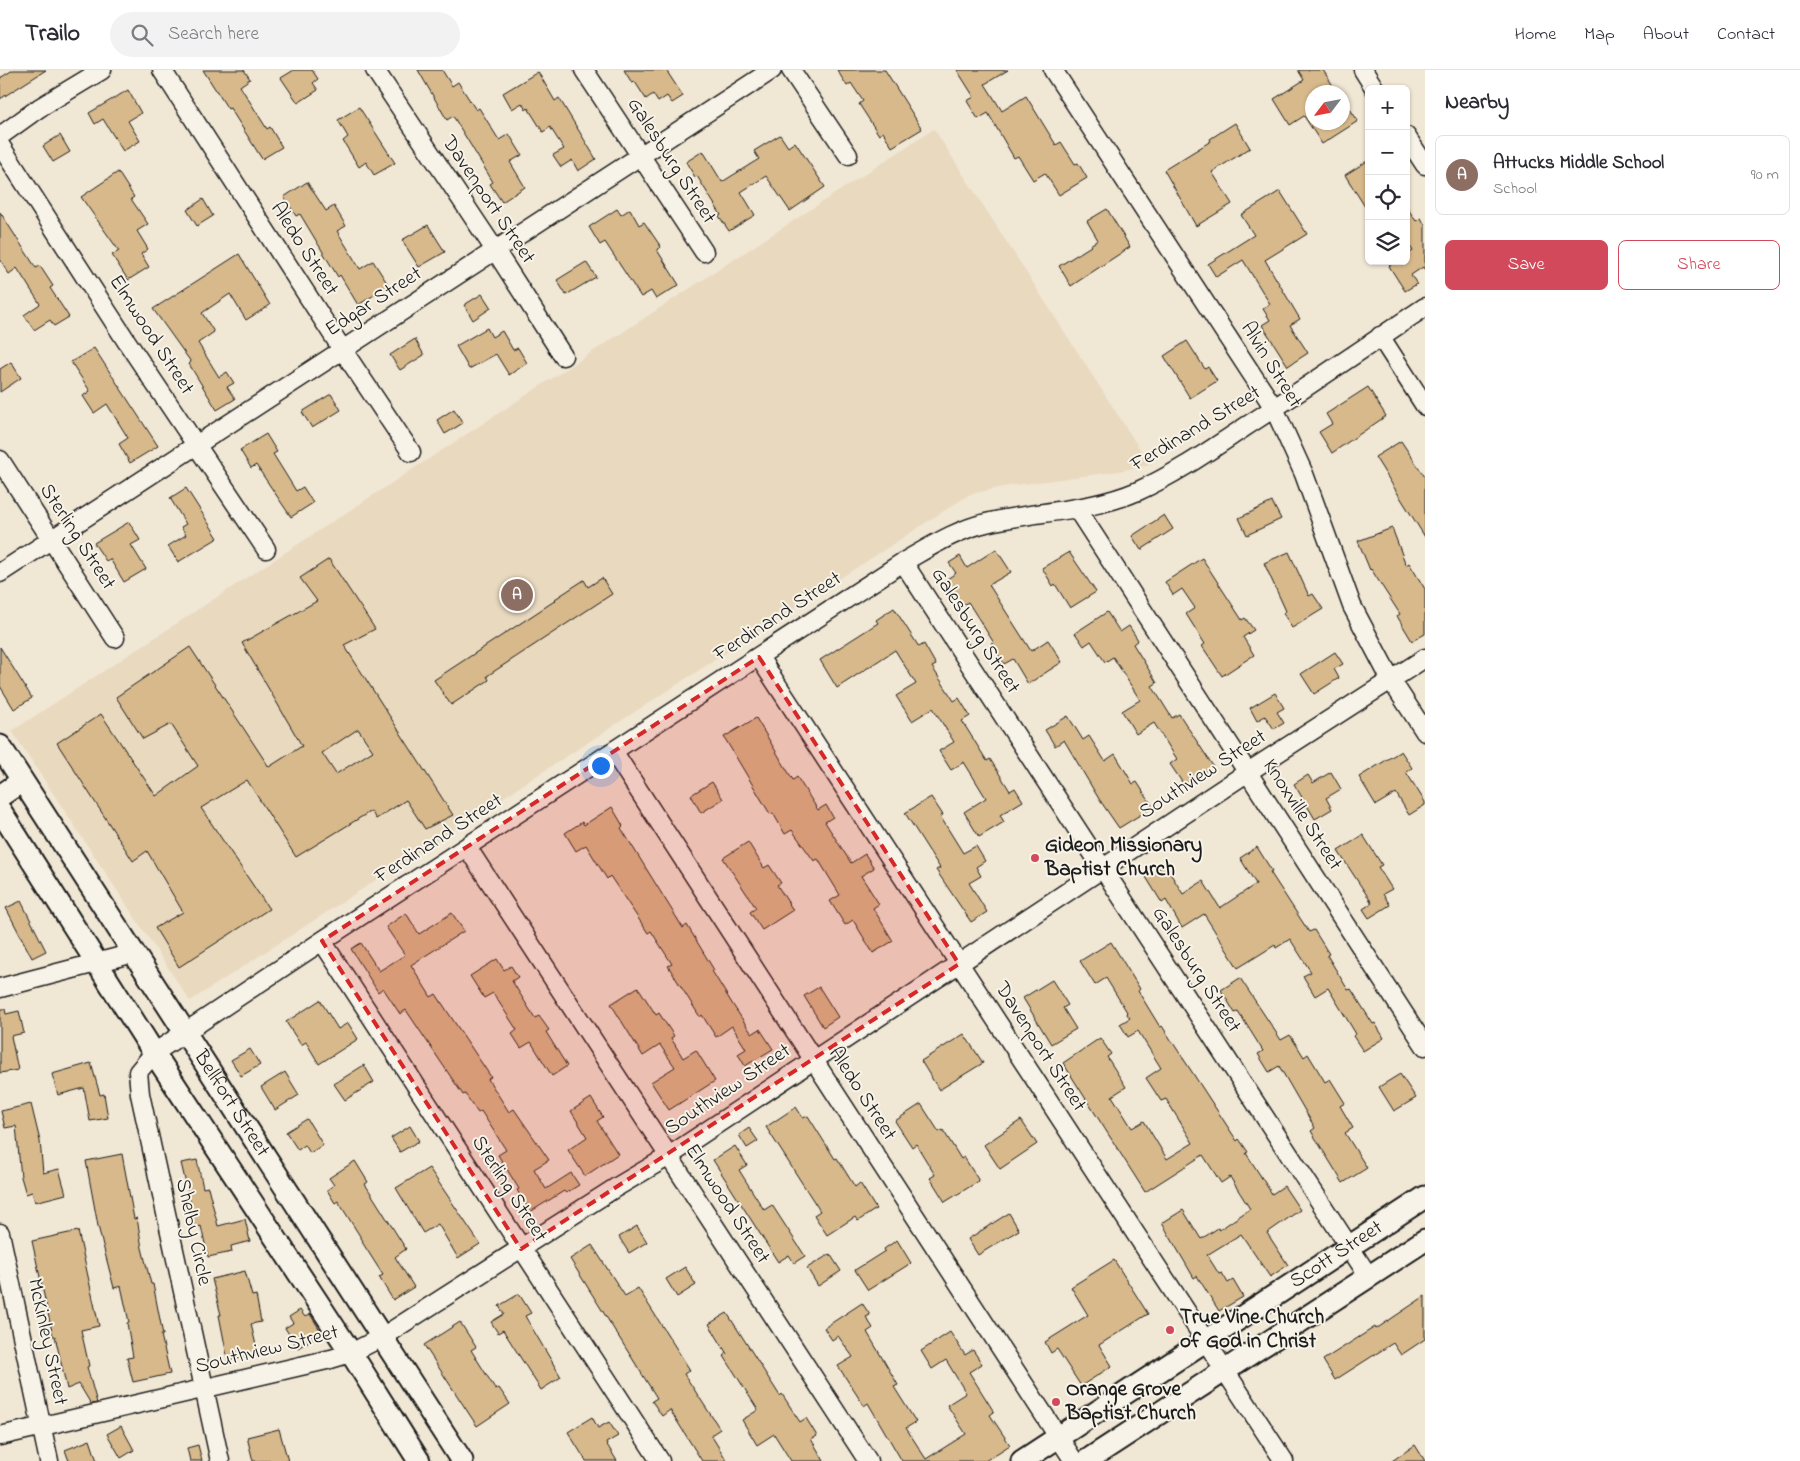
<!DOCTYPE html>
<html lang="en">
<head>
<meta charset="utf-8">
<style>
  body { margin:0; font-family:"Indie Flower",sans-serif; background:#f2f2f3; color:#2b2b33 }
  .controls { position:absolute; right:15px; top:15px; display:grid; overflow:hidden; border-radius:8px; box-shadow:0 1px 4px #0004 }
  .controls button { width:45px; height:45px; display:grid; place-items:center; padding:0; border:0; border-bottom:1px solid #e1e1e2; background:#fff; color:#2b2b33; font:25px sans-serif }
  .compass { position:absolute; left:1305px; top:15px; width:45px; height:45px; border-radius:50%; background:#fff; box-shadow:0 1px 4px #0004; rotate:238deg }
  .you { position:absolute; left:600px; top:695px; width:18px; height:18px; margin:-12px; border:4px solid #fff; border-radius:50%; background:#1a73e8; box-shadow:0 0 0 8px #1a73e833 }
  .badge { display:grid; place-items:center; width:32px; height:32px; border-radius:50%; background:#d1495b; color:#fff; font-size:16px; font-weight:700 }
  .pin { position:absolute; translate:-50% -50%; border:2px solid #fff; box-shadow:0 1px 5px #0006 }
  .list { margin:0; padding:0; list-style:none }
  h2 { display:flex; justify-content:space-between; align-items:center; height:65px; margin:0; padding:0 20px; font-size:21px }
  h2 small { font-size:16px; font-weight:400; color:#7c7c81 }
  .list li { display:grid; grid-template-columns:32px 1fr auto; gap:15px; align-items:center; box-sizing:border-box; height:80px; margin:0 10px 10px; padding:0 10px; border:1px solid #e1e1e2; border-radius:8px }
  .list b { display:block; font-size:19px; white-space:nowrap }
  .list p { margin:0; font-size:16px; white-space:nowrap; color:#7c7c81 }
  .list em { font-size:16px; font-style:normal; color:#7c7c81 }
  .actions { display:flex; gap:10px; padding:15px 20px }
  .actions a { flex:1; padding:11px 0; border:1px solid #d1495b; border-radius:8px; text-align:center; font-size:18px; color:#d1495b }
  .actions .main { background:#d1495b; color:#fff }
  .icon { flex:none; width:28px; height:28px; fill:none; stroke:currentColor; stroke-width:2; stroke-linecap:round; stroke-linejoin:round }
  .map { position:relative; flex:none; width:1425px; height:1391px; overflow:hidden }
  header { display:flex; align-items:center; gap:30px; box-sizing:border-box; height:70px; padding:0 25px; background:#fff; border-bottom:1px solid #e1e1e2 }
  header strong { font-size:24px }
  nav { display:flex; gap:28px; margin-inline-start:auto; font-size:18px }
  .search { width:350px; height:45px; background:#f2f2f3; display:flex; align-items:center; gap:12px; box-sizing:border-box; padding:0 18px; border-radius:28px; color:#7c7c81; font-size:19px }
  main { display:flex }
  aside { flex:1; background:#fff }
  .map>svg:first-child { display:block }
</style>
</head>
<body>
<header>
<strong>Trailo</strong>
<div class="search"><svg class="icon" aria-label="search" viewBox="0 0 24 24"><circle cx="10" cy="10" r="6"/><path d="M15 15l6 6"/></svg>Search here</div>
<nav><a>Home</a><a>Map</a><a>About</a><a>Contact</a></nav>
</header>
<main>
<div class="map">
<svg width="1425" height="1391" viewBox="0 0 1425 1391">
  <rect width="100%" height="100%" fill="#f1e7d5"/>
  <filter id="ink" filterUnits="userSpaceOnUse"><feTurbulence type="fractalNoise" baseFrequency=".02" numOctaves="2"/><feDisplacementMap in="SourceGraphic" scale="10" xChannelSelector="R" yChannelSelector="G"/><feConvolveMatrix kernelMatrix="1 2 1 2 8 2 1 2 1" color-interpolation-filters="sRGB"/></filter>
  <g filter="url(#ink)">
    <!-- built -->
    <path fill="#e9d9bf" d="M934,59L1150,395L1113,402L1008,416L970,424L190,931L12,661Z"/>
    <!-- building -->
    <path fill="#d7b98b" stroke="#1c1c1c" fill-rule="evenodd" d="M13,0H46L0,29V8Z
      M203,0H244L250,9L240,16L267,59L270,57L282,77L262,89L230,38L228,39Z
      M294,0H312L318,9L313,13L318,20L298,33L281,8Z
      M418,0H442L452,16L458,12L476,40L479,38L499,70L509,64L522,85L510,92L525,117L502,132L490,114L493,112L453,46L447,50Z
      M624,0H666L683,26L672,33L667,26L658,32L653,24L646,29L635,12L632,13Z
      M837,0H885L922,59L892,77L883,62L879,65L870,51L859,34L863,31L851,13L847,16Z
      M957,0H1008L985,14L1002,41L1026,26L1056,75L1061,72L1075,94L1078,93L1087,108L1059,125L1045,103L1033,110L1018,86L1014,88L988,43L978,49L967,31L974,27Z
      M1298,0H1323L1337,22H1312V52H1342V27L1358,51L1322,74L1304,46L1290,55L1274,29L1304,10Z
      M538,2L555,31L559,28L596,89L578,101L572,90L561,97L553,85L564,79L550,57L543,62L528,38L526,40L522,33L512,39L503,23Z
      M128,20L141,43L128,51L140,71L123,81L103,49L95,54L89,43Z
      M359,37L395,93L374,105L366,92L359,97L343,71L348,67L338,50Z
      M1235,53L1250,78L1212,102L1232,134L1196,156L1164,100L1211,71L1210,69Z
      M60,65L70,82L53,92L43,76Z
      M780,65L788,77L795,72L825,117L790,141L766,106L741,122L755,145L729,161L719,146L721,145L697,106L695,107L686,92L703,81L722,112L759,89L754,81Z
      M1369,90V143L1345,105Z
      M118,102L134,127L131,129L148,154L137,161L148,179L141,184L149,197L128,210L112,185L119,181L81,127Z
      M307,112L326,141L334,136L346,156L337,161L360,199L373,191L389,216L358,235L340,205L338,207L300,144L296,146L284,127Z
      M1280,121L1307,164L1265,190L1300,249L1290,255L1308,283L1288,296L1262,255L1270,250L1263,239L1270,234L1243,190L1216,207L1208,194L1254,165L1241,145Z
      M203,129L213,146L197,156L187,140Z
      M1406,136L1416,151L1421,148L1425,155V200L1423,197L1411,205L1417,214L1405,221L1389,196L1396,191H1406V185L1413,181L1406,170Z
      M617,139L621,145L630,139L639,155L644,152L661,177L657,180L679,215L656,229L651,221L641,227L605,172L600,175L589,157Z
      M1107,139L1130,177L1071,216L1059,196L1091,176L1090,175L1098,170L1087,151Z
      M0,142L36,198L40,196L53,216L50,218L69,247L54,256L50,250L34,260L24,245L40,234L17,198L9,204L0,189Z
      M428,155L445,182L419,197L402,170Z
      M239,184L270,235L246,250L230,224L202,243L214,262L198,273L219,307L227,302L234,313L227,317L235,329L217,340L189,294L191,292L153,239Z
      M586,192L596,207L566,225L557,210Z
      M482,224L491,238L473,250L464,235Z
      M487,258L492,267L502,261L513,280L518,278L527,293L509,305L496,284L469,299L456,276Z
      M415,269L424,285L400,300L390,285Z
      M1187,271L1205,299L1208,297L1217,311L1190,328L1164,286Z
      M94,278L158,376L130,393L119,374L128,368L107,334L94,343L83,326L90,321L71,292Z
      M11,292L21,308L0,322V299Z
      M1368,317L1386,346L1332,383L1319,362L1332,354L1326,344Z
      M331,324L341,340L312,358L302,342Z
      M454,339L463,353L445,364L437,350Z
      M266,364L277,382L273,384L296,421L303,417L313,433L291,447L256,395L251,398L240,380Z
      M1401,371L1425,407V467L1375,387Z
      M186,418L218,468L178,492L168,476L186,465L181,457L186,454L170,428Z
      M1272,432L1281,449L1247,465L1239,448Z
      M1164,445L1173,459L1141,480L1132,466Z
      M129,452L140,470L131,475L146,499L124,512L110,489L106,491L94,473Z
      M1392,458L1406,495L1409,493L1425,519V564L1412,571L1397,546L1400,544L1371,499L1370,500L1358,471Z
      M996,479L1011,502L989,515L1031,581L1048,570L1062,592L1028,614L1013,589L1004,594L992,574L994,573L968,532L960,537L944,511L956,503L949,493L960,486L967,498Z
      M1069,482L1096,522L1070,538L1055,514L1053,516L1042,498Z
      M1289,482L1309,526L1313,524L1323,539L1292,558L1283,543L1286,541L1264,493Z
      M1202,488L1242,550L1245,548L1254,560L1243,567L1254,585L1222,606L1202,576L1205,574L1186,544L1195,538L1182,519L1173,525L1165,512Z
      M329,489L375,559L344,575L453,745L425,759L406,730L376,749L371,741L296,787L247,710L201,738L269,839L179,897L155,858L183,842L147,781L133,791L57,673L101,644L156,726L198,696L171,654L143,669L116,627L190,577L269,697L302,676L242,573L317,531L300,508ZM358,659L373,681L336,704L322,683Z
      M602,508L612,524L487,606L489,610L451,635L434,610L556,530L555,529L584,510L588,517Z
      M894,538L919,577L924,574L936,595L932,597L954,631L959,628L970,646L962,651L987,691L990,689L1010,721L1015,718L1023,731L1000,745L1004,752L979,767L964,742L986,728L964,692L951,700L939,681L954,672L933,638L912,651L896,626L916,614L895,580L837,618L820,590L878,553L876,550Z
      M1107,542L1120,562L1129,556L1138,570L1133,574L1157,613L1152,616L1172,648L1179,644L1213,696L1184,715L1170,694L1177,689L1154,653L1136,664L1122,641L1140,630L1113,587L1105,592L1091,571L1084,576L1075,563Z
      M0,577L32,628L14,639L0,616Z
      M1335,582L1343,594L1334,599L1339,608L1314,624L1301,604Z
      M1275,623L1284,638L1277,642L1284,653L1274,659L1265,646L1257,651L1250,638Z
      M1068,646L1083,670L1089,666L1105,691L1115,684L1133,714L1137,712L1153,737L1119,758L1099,729L1064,670L1055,676L1045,660Z
      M756,648L793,710L797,707L818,740L826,735L833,747L825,752L851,793L865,784L874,798L861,806L879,834L873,838L893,871L873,883L853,850L845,855L830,831L840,825L818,789L814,791L792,760L785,764L773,743L770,744L724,667Z
      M1401,681L1412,698L1406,702L1425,732V735L1409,745L1396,723L1376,735L1359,707Z
      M1331,702L1341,719L1326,728L1332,739L1315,749L1294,714L1308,705L1313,713Z
      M712,712L723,729L701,743L691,725Z
      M931,727L943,745L940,746L963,783L976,776L985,791L976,797L981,806L969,813L987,842L971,852L936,800L940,798L905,743Z
      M612,737L623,756L621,758L683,858L687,855L714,900L712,901L733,935L752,964L760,959L773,979L745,996L738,984L746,979L732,956L716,967L702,945L700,947L668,896L672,894L651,861L648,863L610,806L607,809L586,775L576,781L565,763L582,752L584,755Z
      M1363,765L1382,795L1378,797L1392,819L1383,824L1390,835L1369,848L1363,839L1372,833L1338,781Z
      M748,772L764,798L769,795L781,813L777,815L793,840L762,860L750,842L756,838L723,788Z
      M1257,777L1272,801L1270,802L1309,862L1314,860L1329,884L1327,885L1348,920L1351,919L1373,954L1375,953L1384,968L1363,981L1353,966L1356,964L1328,918L1315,926L1303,906L1311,902L1290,869L1276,878L1275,875L1238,898L1204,844L1182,858L1166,830L1162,833L1146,807L1165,795L1183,824L1203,811L1220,838L1256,814L1240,788Z
      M21,831L46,881L32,888L6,838Z
      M406,843L419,864L452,843L464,861L411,895L431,927L436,924L453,950L491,1007L488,1009L509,1042L514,1039L549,1090L534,1099L546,1119L571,1103L579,1115L566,1123L564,1121L530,1142L517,1120L519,1119L498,1085L506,1080L481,1041L478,1043L465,1024L463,1025L406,940L400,944L383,918L378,922L351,879L361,873L379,901L405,885L386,857Z
      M1111,872L1140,919L1138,921L1160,957L1162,956L1237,1071L1239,1069L1248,1082L1246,1083L1272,1124L1284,1116L1300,1140L1267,1163L1288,1195L1270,1207L1241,1164L1207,1185L1219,1204L1222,1203L1228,1213L1233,1210L1243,1227L1219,1241L1197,1206L1194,1208L1162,1153L1183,1140L1201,1169L1218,1158L1219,1160L1250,1139L1230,1107L1221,1113L1203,1085L1145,1122L1063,993L1100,968L1111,984L1107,987L1126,1017L1112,1026L1132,1058L1144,1051L1167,1089L1193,1073L1166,1029L1161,1031L1146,1008L1161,998L1138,961L1128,967L1120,954L1130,948L1126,943L1127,942L1106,908L1095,915L1080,891Z
      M497,889L504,900L511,896L518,907L512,911L535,948L539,946L549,960L546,962L567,996L552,1006L531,972L521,978L512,964L517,960L493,923L484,928L470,906Z
      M1240,908L1281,970L1290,965L1304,987L1308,984L1325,1012L1330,1009L1345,1033L1340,1036L1353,1058L1345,1063L1367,1098L1343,1113L1311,1061L1315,1058L1279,996L1269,1002L1258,984L1263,981L1238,941L1235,943L1221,920Z
      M1052,910L1068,935L1063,938L1076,959L1051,974L1023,928Z
      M638,917L656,945L659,943L674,966L671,968L683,988L696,980L715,1011L669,1040L651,1012L675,997L660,975L643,986L611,934Z
      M819,917L838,947L823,957L804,926Z
      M320,930L338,959L348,953L358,969L319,994L306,972L301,975L286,952Z
      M0,939H5L6,944L19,941L24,963L11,966L18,1000L0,1003Z
      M964,964L983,993L939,1020L921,991Z
      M250,979L260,995L241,1006L231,990Z
      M91,993L100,1025L104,1024L108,1048L90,1051L84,1018L58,1025L52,1004Z
      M364,995L374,1012L345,1030L334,1014Z
      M285,1002L299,1025L275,1040L261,1017Z
      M1400,1004L1416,1028L1394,1041L1379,1017Z
      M591,1028L603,1047L597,1051L618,1084L585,1106L568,1080L587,1067L571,1041Z
      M31,1034L40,1071L43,1103L59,1099L66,1124L35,1132L32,1122L26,1124L21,1107L16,1056L5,1058L1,1041Z
      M921,1034L939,1062L943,1060L961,1089L964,1087L979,1111L945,1132L930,1108L935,1105L916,1074L912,1077L895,1051Z
      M796,1037L803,1048L808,1046L835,1089L837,1088L855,1117L860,1113L876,1139L858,1151L855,1147L827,1165L814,1145L820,1141L766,1057Z
      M307,1049L323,1075L310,1083L305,1075L298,1080L286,1062Z
      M1021,1050L1037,1074L1000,1099L984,1075Z
      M410,1056L419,1071L400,1082L391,1068Z
      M749,1058L758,1071L747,1078L739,1065Z
      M735,1076L747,1095L739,1100L764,1140L772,1135L805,1186L794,1193L789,1185L778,1192L713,1090Z
      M122,1084L134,1149L137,1148L142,1178L151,1214H153L163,1265H161L170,1304L133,1312L127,1288L133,1287L127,1253L129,1252L121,1216L114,1218L98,1156L86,1091Z
      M197,1090L203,1118L208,1117L218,1156L245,1149L250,1171L231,1176L232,1182L208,1187L201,1156L195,1158L189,1136L191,1135L181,1093Z
      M355,1091L368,1112L365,1114L406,1179L395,1187L414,1217L393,1230L379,1207L383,1205L362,1172L363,1171L338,1131L335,1133L327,1120L334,1115L329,1108Z
      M429,1098L480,1174L458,1188L438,1154L423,1163L396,1118Z
      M1009,1143L1019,1160L978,1185L968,1169Z
      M637,1156L647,1172L629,1183L619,1167Z
      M78,1161L99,1256L81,1260L89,1296L87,1297L97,1333L91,1334L79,1314L67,1319L55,1266H53L32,1171Z
      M897,1170L911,1193L868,1220L855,1200L885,1181L884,1179Z
      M592,1175L625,1226L638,1218L690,1300L684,1304L720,1359L711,1365L727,1391H702L670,1340L662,1346L652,1331L657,1328L570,1189Z
      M830,1184L841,1201L818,1216L807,1198Z
      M1114,1190L1148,1244L1099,1275L1112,1296L1081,1316L1057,1279L1051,1283L1045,1272L1088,1245L1071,1217Z
      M685,1197L696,1215L677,1227L666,1209Z
      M245,1201L252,1226L256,1225L261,1252L251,1254L258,1284L228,1291L219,1245H221L212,1209Z
      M519,1224L531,1243L525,1246L561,1307L541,1320L503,1260L498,1263L491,1252L504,1244L499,1236Z
      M1425,1226V1269L1401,1285L1393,1273L1335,1310L1323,1290L1375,1257L1376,1259Z
      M862,1233L870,1245L866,1247L873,1258L867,1262L898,1315L894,1317L916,1352L906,1358L926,1389L966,1364L947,1335L966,1323L946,1290L932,1299L921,1281L950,1262L965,1285L973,1280L982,1294L969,1302L994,1342L990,1345L1010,1375L985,1391H902L868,1333L864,1336L838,1296L853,1287L838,1266L832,1270L824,1258Z
      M300,1240L305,1247L310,1244L322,1263L298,1278L285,1258L293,1253L289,1247Z
      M727,1243L780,1326L782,1324L800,1352L806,1348L817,1366L811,1369L824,1391H791L774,1364L757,1375L742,1350L758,1340L724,1286L727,1284L709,1254Z
      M460,1252L476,1277L471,1280L496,1320L499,1318L510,1334L477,1356L424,1275Z
      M592,1347L598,1358L609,1352L618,1366L606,1373L617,1391H586L568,1362Z
      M121,1356L134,1380L121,1388L107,1364Z
      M279,1359L288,1391H253L247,1367Z
      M90,1370L97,1391H69L65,1380Z
      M198,1375L202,1391H190L187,1378Z
      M1415,1375L1425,1391H1392Z"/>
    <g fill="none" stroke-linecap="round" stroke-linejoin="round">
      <defs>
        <path id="minor" d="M162,0L342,279L411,382
          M375,0L495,180L563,286
          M584,0L704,182
          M791,0L848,85
          M1053,0L1274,338L1304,404L1352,536L1391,610L1425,662
          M1363,0L1375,19
          M0,66L39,38L102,0
          M1406,66L1425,95
          M0,75L127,272L266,479
          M1380,266L1425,336
          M0,390L115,568
          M1077,439L1425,976
          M903,492L1369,1207
          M0,503L772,0
          M759,587L1284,1391
          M613,681L1074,1391
          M467,777L868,1391
          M322,871L660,1391
          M0,918L134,883
          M0,1163L49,1391
          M0,1366L331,1289L351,1283L382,1267L615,1118L669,1086L1248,702L1425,588
          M220,1391L140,1024L138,1002L154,983L322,871L903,492C930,477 956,460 986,453C1036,441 1089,442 1138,421C1176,404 1210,380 1245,357C1306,318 1365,277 1425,237"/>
        <g id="major">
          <path id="s1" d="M0,676L462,1391"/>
          <path d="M0,726L22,711"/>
          <path d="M0,740L154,983L351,1283L419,1391"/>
          <path id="s2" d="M1022,1391L1425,1127"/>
          <path d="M1086,1391L1425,1170"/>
        </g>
      </defs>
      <!-- minor casing -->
      <use href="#minor" stroke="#1c1c1c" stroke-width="21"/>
      <!-- major casing -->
      <use href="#major" stroke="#1c1c1c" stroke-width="25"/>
      <!-- minor -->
      <use href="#minor" stroke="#f7f3e8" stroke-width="18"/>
      <!-- major -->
      <use href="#major" stroke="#f7f3e8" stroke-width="21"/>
    </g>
  </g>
  <!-- marked area -->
  <path fill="#d62828" fill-opacity="0.2" stroke="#d62828" stroke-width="4" stroke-dasharray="10 6" stroke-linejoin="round" d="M759,587L959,894L521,1179L322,871Z"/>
  <!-- markers -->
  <g fill="#d1495b" stroke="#f7f3e8" stroke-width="2">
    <circle cx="1035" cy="788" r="5"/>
    <circle cx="1170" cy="1260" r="5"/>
    <circle cx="1056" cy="1332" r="5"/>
  </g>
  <g text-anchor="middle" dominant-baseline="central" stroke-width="4" stroke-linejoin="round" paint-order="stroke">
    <!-- street labels -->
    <g font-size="21" fill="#1c1c1c" stroke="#f7f3e8">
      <text transform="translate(671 91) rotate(57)">Galesburg Street</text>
      <text transform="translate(488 130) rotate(56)">Davenport Street</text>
      <text transform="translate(304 179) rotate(57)">Aledo Street</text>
      <text transform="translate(374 232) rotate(-33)">Edgar Street</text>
      <text transform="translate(151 265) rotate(57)">Elmwood Street</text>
      <text transform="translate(1271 295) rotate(58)">Alvin Street</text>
      <text transform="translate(1196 359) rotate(-31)">Ferdinand Street</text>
      <text transform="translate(77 467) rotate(57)">Sterling Street</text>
      <text transform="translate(778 547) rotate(-33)">Ferdinand Street</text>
      <text transform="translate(975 561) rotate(57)">Galesburg Street</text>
      <text transform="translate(1203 705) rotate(-33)">Southview Street</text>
      <text transform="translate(1302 745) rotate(57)">Knoxville Street</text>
      <text transform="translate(439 769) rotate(-33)">Ferdinand Street</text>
      <text transform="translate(1196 900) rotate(57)">Galesburg Street</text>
      <text transform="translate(1040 977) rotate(57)">Davenport Street</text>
      <text transform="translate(728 1020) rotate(-34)">Southview Street</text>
      <text transform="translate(862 1024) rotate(57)">Aledo Street</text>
      <text stroke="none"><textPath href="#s1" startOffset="426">Bellfort Street</textPath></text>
      <text transform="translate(509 1119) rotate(57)">Sterling Street</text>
      <text transform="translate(727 1134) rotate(57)">Elmwood Street</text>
      <text transform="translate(193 1162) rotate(78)">Shelby Circle</text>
      <text stroke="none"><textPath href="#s2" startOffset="376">Scott Street</textPath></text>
      <text transform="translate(47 1272) rotate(78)">McKinley Street</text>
      <text transform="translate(267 1280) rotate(-14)">Southview Street</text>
    </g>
    <!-- poi labels -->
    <g font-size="21" font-weight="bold" fill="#1c1c1c" stroke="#f7f3e8" text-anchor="start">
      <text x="1045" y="776">Gideon Missionary<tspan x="1045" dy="24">Baptist Church</tspan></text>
      <text x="1180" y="1248">True Vine Church<tspan x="1180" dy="24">of God in Christ</tspan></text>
      <text x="1066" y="1320">Orange Grove<tspan x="1066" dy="24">Baptist Church</tspan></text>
    </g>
  </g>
</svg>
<div class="controls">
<button>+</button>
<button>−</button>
<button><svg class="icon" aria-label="locate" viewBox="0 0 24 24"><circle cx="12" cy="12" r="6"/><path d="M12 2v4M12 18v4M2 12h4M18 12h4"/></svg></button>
<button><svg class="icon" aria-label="layers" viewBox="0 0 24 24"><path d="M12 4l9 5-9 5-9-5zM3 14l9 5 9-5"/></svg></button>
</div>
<svg class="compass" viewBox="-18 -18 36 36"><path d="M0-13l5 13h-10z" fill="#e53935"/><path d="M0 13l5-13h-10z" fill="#7c7c81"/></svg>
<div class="you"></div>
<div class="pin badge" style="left:517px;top:525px;background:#8d6e63">A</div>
</div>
<aside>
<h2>Nearby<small></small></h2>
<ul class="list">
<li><span class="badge" style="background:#8d6e63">A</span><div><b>Attucks Middle School</b><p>School</p></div><em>90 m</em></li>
</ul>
<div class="actions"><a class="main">Save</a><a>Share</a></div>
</aside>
</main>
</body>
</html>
